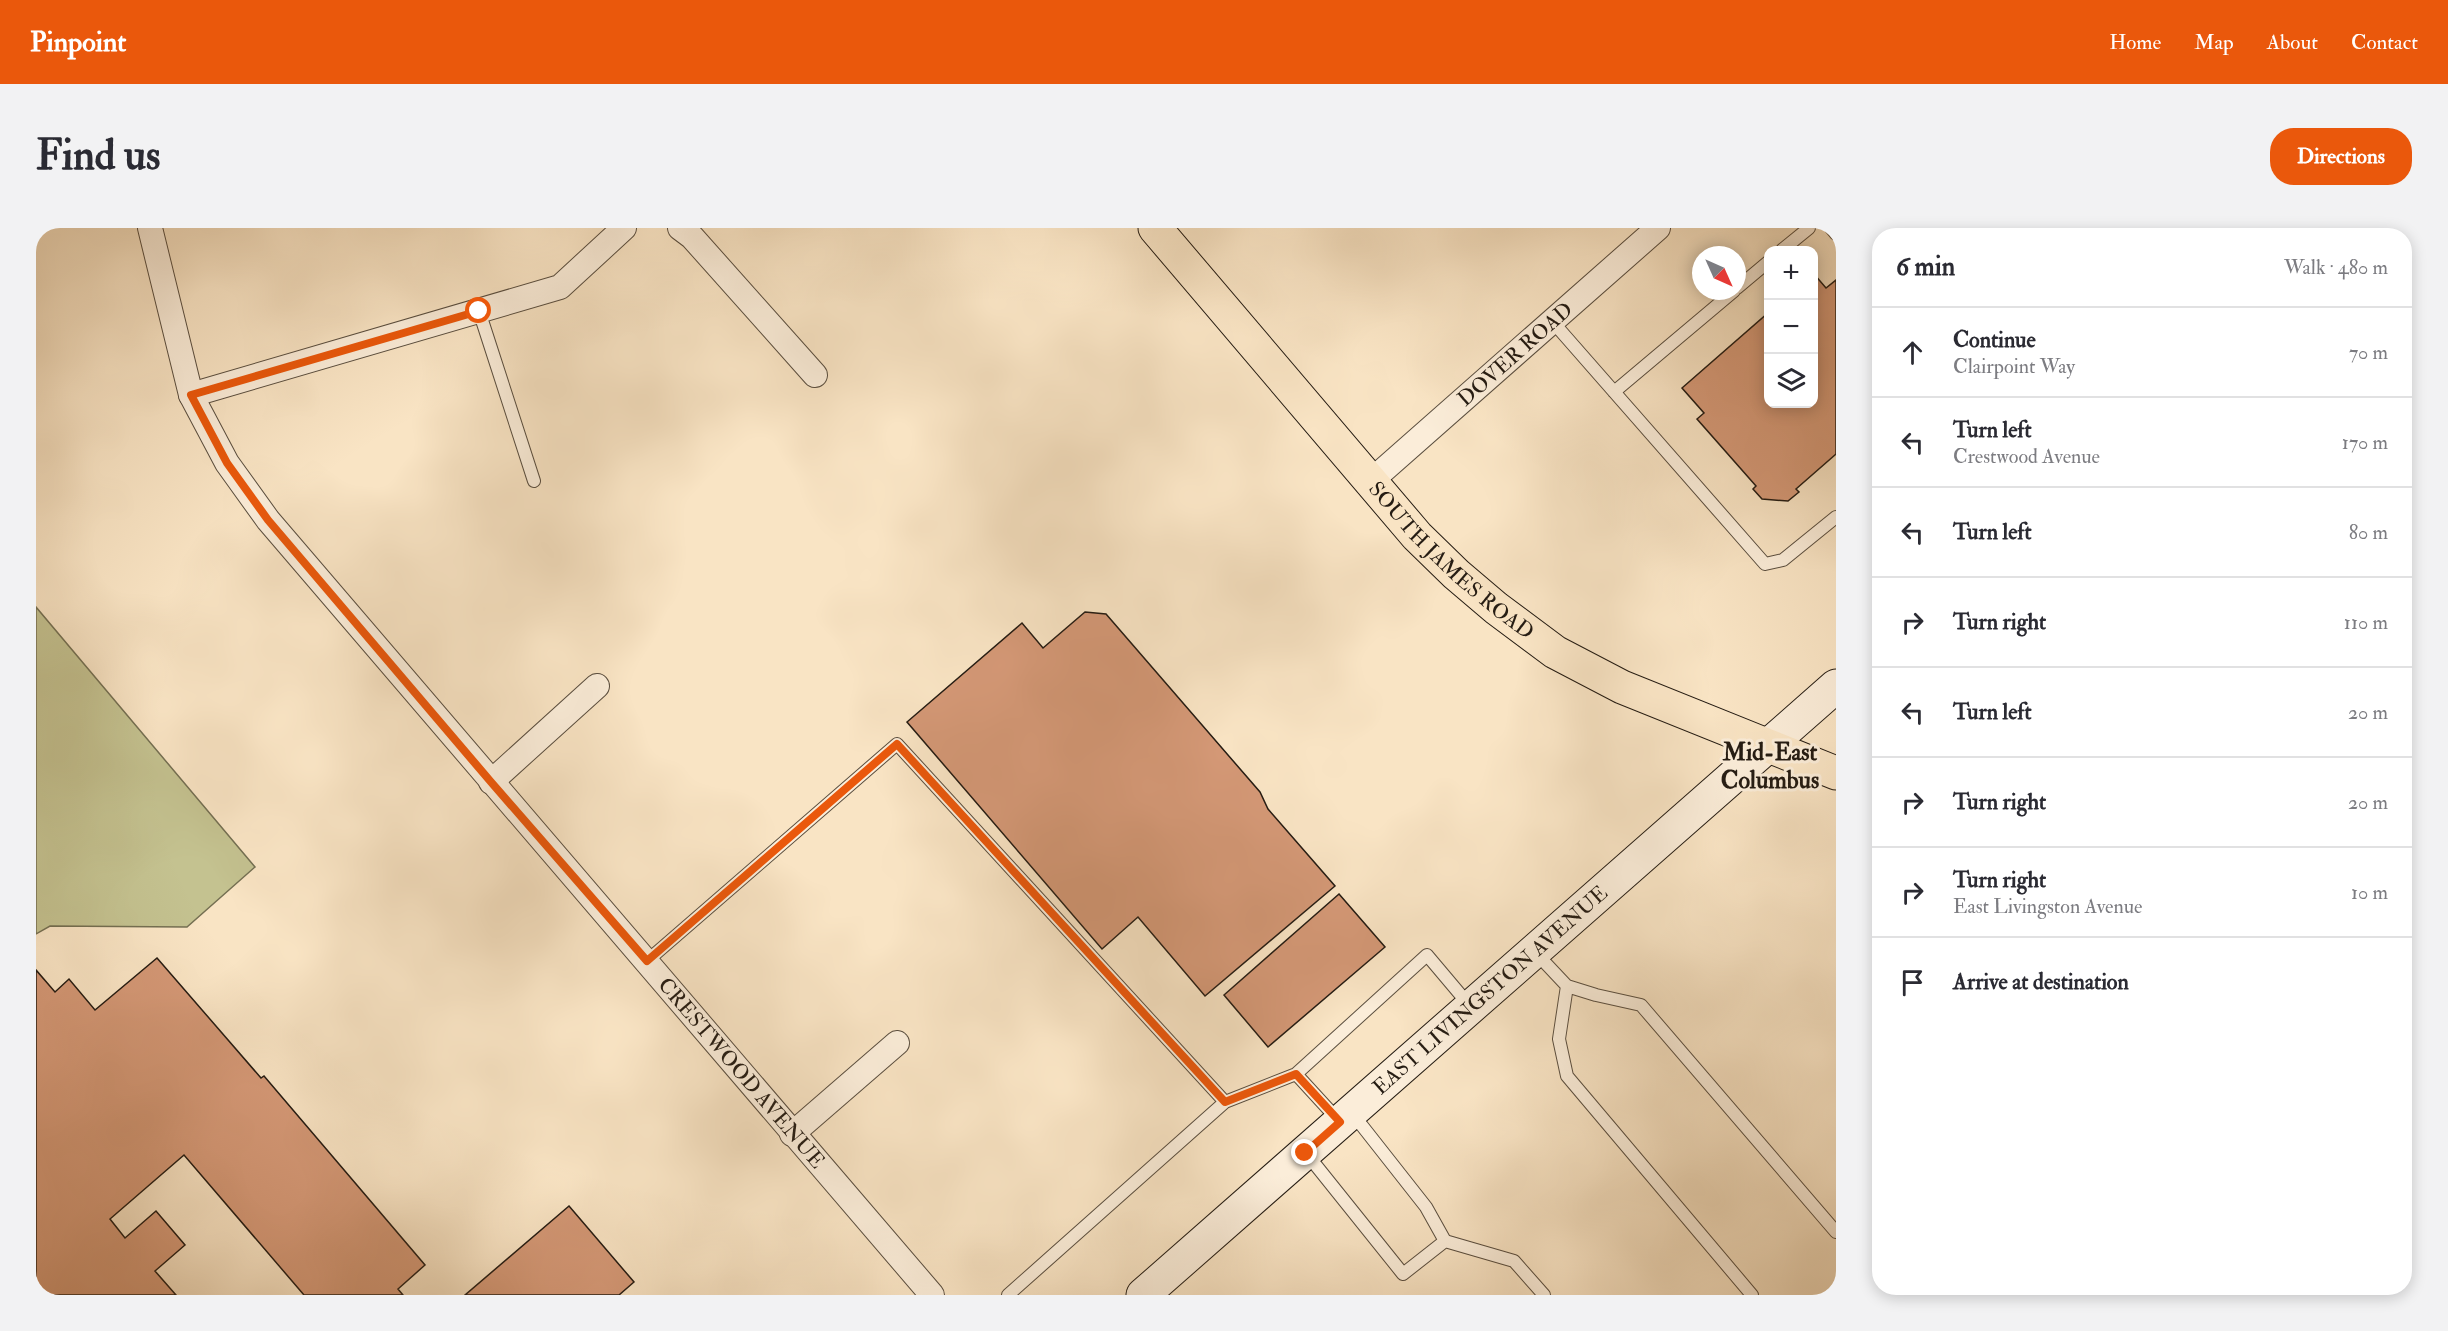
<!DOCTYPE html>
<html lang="en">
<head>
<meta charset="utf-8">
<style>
  body { margin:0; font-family:"IM FELL Double Pica",serif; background:#f2f2f3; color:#2b2b33 }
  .controls { position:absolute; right:18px; top:18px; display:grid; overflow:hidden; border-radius:12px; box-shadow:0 3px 15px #0003 }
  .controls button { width:54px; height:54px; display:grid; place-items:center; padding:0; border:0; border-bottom:2px solid #e1e1e2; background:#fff; color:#2b2b33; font:30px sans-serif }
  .compass { position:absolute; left:1656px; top:18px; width:54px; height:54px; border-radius:50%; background:#fff; box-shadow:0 3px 15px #0003; rotate:135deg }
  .stop { position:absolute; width:18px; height:18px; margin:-14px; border:4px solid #ea580c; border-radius:50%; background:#fff }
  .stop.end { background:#ea580c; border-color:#fff; box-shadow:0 2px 6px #0008 }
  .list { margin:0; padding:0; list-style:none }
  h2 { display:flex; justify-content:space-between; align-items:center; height:78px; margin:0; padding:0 24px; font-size:26px }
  h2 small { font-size:20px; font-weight:400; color:#7c7c81 }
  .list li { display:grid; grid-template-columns:39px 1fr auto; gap:18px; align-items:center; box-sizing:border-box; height:90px; padding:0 24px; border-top:2px solid #e1e1e2 }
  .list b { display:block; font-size:22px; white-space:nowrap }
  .list p { margin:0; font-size:20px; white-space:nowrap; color:#7c7c81 }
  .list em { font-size:20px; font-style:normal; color:#7c7c81 }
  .icon { flex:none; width:33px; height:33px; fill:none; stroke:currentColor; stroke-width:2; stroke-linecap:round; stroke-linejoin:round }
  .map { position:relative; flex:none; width:1800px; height:1067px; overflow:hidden; border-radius:24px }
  header { display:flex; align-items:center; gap:36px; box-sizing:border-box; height:84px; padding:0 30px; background:#ea580c; color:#fff }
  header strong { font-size:28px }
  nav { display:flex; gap:33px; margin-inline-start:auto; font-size:21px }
  .intro { display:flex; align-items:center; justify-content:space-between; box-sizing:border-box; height:144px; padding:0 36px }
  h1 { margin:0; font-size:42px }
  .button { padding:15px 27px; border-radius:24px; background:#ea580c; color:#fff; font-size:21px; font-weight:700 }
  main { display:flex; gap:36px; padding:0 36px }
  aside { flex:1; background:#fff; border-radius:24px; box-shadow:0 3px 15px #0003 }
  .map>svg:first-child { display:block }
</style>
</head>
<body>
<header>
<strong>Pinpoint</strong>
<nav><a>Home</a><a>Map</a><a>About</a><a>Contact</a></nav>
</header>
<div class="intro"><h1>Find us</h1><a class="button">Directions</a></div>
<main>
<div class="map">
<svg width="1800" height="1067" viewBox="0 0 1800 1067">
  <rect width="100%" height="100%" fill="#f9e4c4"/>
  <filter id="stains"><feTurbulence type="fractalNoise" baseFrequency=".00333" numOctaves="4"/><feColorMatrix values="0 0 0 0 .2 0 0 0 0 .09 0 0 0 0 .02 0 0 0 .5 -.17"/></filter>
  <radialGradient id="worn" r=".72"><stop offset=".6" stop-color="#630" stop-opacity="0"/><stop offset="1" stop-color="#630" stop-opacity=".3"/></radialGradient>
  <!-- green -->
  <path fill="#c4c290" stroke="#746f52" stroke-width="1.5" d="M0,379L219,639L151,699L14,698L0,706Z"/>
  <!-- building -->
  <path fill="#d49876" stroke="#251c13" stroke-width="1.5" d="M1778,46L1790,60L1800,52V226L1760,261L1763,264L1752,273L1726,271L1717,261L1720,258L1661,191L1668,185L1646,160L1732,85V176H1778Z
    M1049,384L1070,386L1224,564L1232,581L1299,658L1169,768L1102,689L1066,721L871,494L986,395L1007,420Z
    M1303,666L1349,719L1232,819L1188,767Z
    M121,730L225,850L228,848L389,1037L362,1061L367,1067H268L148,927L74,991L89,1010L120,983L149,1017L119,1043L140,1067H0V742L19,764L33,751L59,782Z
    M533,978L598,1054L583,1067H429Z"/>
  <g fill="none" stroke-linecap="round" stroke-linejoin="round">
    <defs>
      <path id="service" d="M1795,0L1800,6
        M1746,22L1773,0
        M1701,60L1732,34
        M443,83L498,253
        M1516,93L1729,336L1747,332L1800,289
        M1578,164L1698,63
        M1499,724L1531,758L1560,767L1605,777L1800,1004
        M611,733L861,516L1189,874
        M1531,758L1523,811L1531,848L1716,1067
        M1260,846L1304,894
        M1316,885L1390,979L1409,1013L1478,1033L1508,1067
        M1270,925L1367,1046L1409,1013
        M972,1067L1189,874L1260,846L1391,727L1434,778"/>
      <g id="minor">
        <path id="s1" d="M114,0L155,167L191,235L232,292L896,1067"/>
        <path d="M644,0L656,9L779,147"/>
        <path d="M155,167L524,59L588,0"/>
        <path id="s2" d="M1335,253L1622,0"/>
        <path d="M455,554L561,458"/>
        <path d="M756,906L861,815"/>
      </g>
      <g id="secondary">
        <path id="s3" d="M1107,1067L1800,458"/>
      </g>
      <g id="primary">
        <path id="s4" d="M1119,0L1381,308L1420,346L1460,380L1519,424L1586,459L1800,545"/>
      </g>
    </defs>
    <!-- service casing -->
    <use href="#service" stroke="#5a4e3f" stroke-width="14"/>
    <!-- minor casing -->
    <use href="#minor" stroke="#5a4e3f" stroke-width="26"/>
    <!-- secondary casing -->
    <use href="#secondary" stroke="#251c13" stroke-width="35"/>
    <!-- primary casing -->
    <use href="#primary" stroke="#251c13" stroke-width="35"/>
    <!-- service -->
    <use href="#service" stroke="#fbedd9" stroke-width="12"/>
    <!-- minor -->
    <use href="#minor" stroke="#fbedd9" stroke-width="24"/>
    <!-- secondary -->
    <use href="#secondary" stroke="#fbedd9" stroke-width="33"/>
    <!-- primary -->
    <use href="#primary" stroke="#f9e4c4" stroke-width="33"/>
  </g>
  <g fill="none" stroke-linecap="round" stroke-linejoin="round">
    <!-- route -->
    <path stroke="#ea580c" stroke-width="8" d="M443,83L155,167L191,235L232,292L455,554L611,733L861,516L1189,874L1260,846L1304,894L1269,925"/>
  </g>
  <g text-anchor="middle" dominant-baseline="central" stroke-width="6" stroke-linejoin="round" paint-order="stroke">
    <!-- street labels -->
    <g font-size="21" fill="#251c13" stroke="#fbedd9">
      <text stroke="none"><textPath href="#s2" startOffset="192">DOVER ROAD</textPath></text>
      <text stroke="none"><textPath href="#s4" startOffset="446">SOUTH JAMES ROAD</textPath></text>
      <text stroke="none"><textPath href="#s3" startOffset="462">EAST LIVINGSTON AVENUE</textPath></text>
      <text stroke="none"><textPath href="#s1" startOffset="1047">CRESTWOOD AVENUE</textPath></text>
    </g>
    <!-- quarter labels -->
    <g font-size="24" font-weight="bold" fill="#251c13" stroke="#fbedd9">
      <text x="1734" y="524">Mid-East<tspan x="1734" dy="28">Columbus</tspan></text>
    </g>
  </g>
  <rect width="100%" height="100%" filter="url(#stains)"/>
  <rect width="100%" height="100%" fill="url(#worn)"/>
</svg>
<div class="controls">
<button>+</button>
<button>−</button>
<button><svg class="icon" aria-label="layers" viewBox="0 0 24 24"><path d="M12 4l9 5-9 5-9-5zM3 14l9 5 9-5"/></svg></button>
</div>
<svg class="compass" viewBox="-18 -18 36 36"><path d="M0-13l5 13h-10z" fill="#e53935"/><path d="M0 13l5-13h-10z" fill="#7c7c81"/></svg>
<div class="stop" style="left:443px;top:83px"></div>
<div class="stop end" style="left:1269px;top:925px"></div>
</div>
<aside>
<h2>6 min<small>Walk · 480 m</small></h2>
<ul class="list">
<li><svg class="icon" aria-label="ahead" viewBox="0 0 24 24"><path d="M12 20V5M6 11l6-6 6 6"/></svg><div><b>Continue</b><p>Clairpoint Way</p></div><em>70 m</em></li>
<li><svg class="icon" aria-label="left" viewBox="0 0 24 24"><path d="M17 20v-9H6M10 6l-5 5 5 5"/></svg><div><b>Turn left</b><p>Crestwood Avenue</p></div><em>170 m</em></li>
<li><svg class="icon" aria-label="left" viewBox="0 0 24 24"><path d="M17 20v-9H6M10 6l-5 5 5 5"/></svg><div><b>Turn left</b></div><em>80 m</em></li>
<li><svg class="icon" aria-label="right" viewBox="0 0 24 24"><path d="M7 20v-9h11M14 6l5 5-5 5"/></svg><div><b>Turn right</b></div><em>110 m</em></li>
<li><svg class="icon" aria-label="left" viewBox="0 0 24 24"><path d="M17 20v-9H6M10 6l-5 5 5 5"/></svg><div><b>Turn left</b></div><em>20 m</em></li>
<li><svg class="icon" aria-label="right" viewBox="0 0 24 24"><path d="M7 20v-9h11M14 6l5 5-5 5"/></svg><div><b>Turn right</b></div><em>20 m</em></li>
<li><svg class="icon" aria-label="right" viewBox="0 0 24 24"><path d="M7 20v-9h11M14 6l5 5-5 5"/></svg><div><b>Turn right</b><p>East Livingston Avenue</p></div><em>10 m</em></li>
<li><svg class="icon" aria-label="arrive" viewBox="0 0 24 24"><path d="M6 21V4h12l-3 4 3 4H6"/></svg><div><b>Arrive at destination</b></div></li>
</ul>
</aside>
</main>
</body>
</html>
